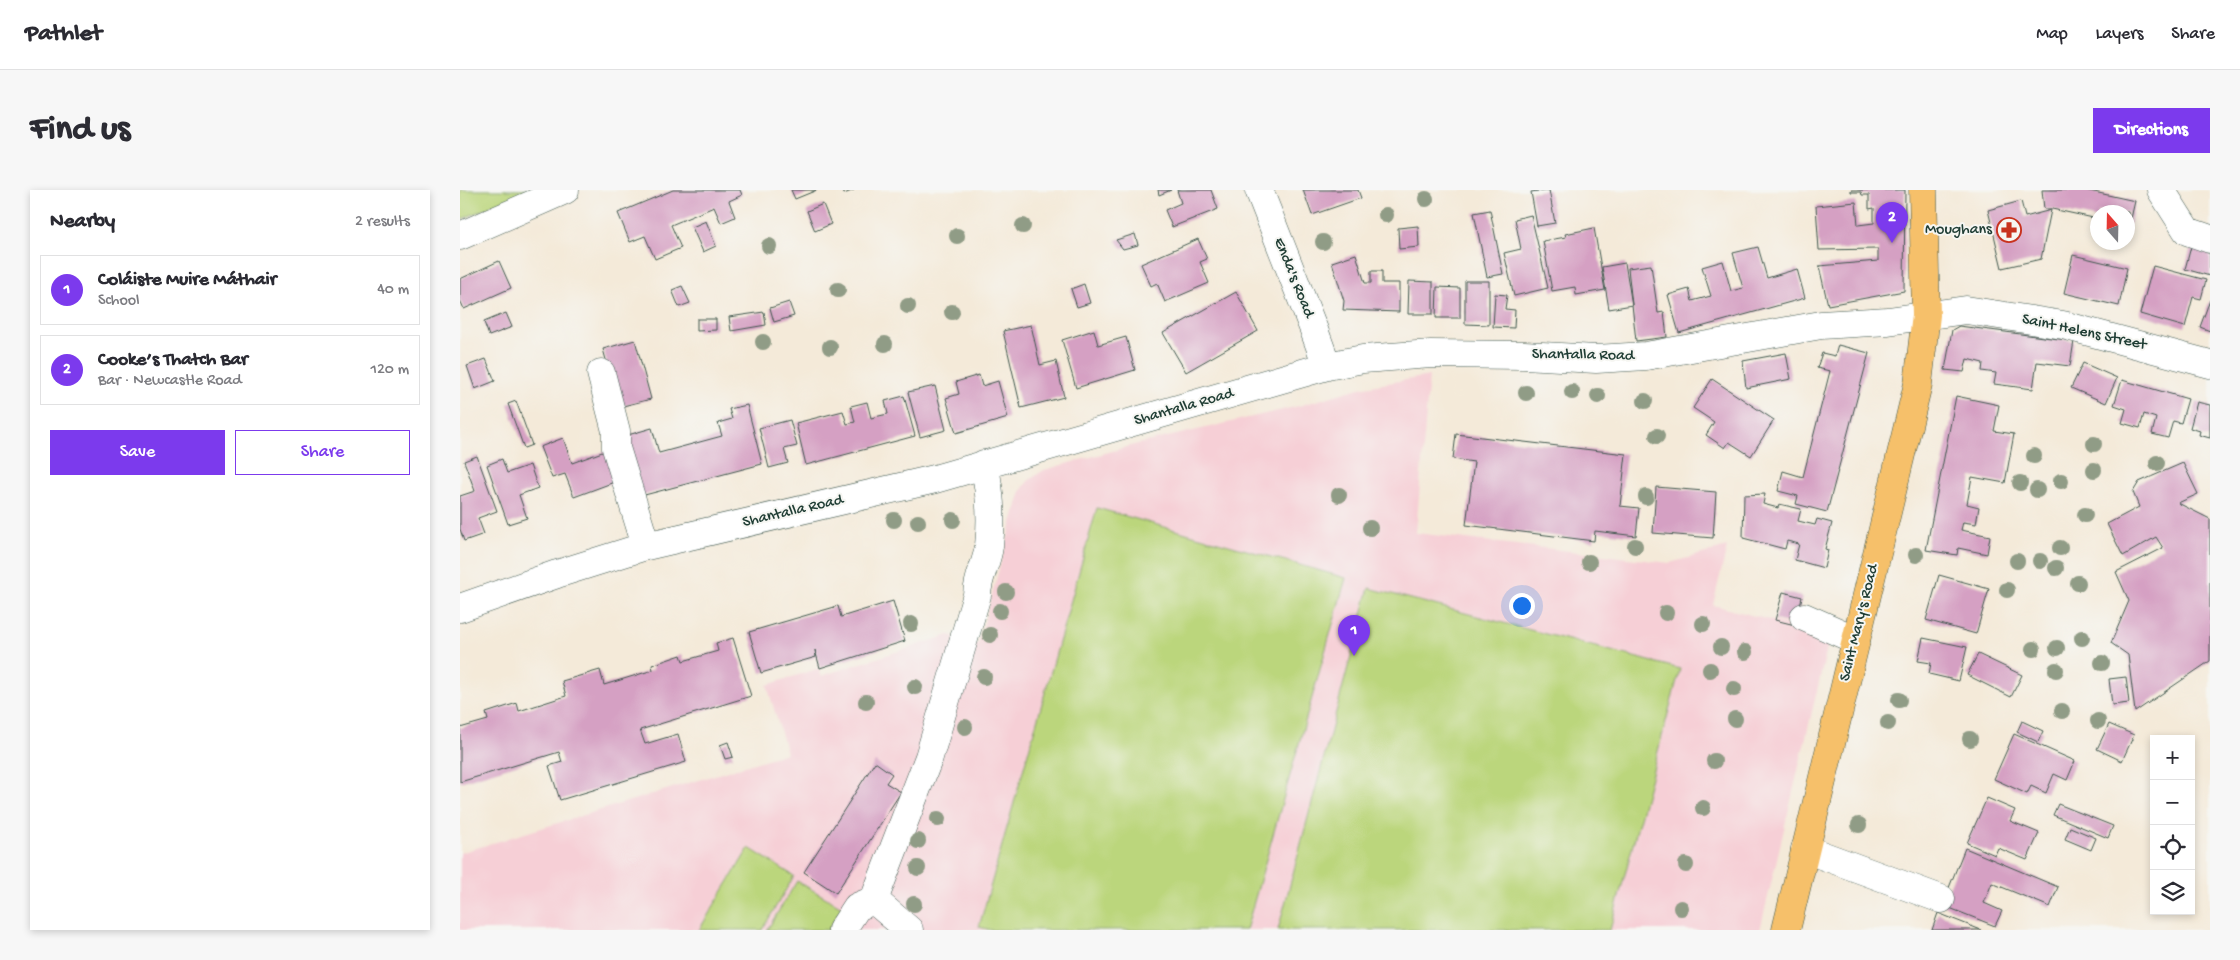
<!DOCTYPE html>
<html lang="en">
<head>
<meta charset="utf-8">
<style>
  body { margin:0; font-family:"Gochi Hand",sans-serif; background:#f7f7f7; color:#2b2b33 }
  .controls { position:absolute; right:15px; bottom:15px; display:grid; overflow:hidden; border-radius:0px; box-shadow:0 2px 8px #0003 }
  .controls button { width:45px; height:45px; display:grid; place-items:center; padding:0; border:0; border-bottom:1px solid #e1e1e2; background:#fff; color:#2b2b33; font:25px sans-serif }
  .compass { position:absolute; left:1630px; top:15px; width:45px; height:45px; border-radius:50%; background:#fff; box-shadow:0 2px 8px #0003; rotate:340deg }
  .you { position:absolute; left:1061px; top:415px; width:18px; height:18px; margin:-12px; border:4px solid #fff; border-radius:50%; background:#1a73e8; box-shadow:0 0 0 8px #1a73e833 }
  .badge { display:grid; place-items:center; width:32px; height:32px; border-radius:50%; background:#7c3aed; color:#fff; font-size:16px; font-weight:700 }
  .pin { position:absolute; translate:-50% -41px; filter:drop-shadow(0 1px 2px #0008) }
  .pin::after { content:''; position:absolute; top:26px; width:18px; height:15px; background:inherit; clip-path:polygon(0 0,100% 0,50% 100%) }
  .list { margin:0; padding:0; list-style:none }
  h2 { display:flex; justify-content:space-between; align-items:center; height:65px; margin:0; padding:0 20px; font-size:21px }
  h2 small { font-size:16px; font-weight:400; color:#7c7c81 }
  .list li { display:grid; grid-template-columns:32px 1fr auto; gap:15px; align-items:center; box-sizing:border-box; height:70px; margin:0 10px 10px; padding:0 10px; border:1px solid #e1e1e2; border-radius:0px }
  .list b { display:block; font-size:19px; white-space:nowrap }
  .list p { margin:0; font-size:16px; white-space:nowrap; color:#7c7c81 }
  .list em { font-size:16px; font-style:normal; color:#7c7c81 }
  .actions { display:flex; gap:10px; padding:15px 20px }
  .actions a { flex:1; padding:11px 0; border:1px solid #7c3aed; border-radius:0px; text-align:center; font-size:18px; color:#7c3aed }
  .actions .main { background:#7c3aed; color:#fff }
  .icon { flex:none; width:28px; height:28px; fill:none; stroke:currentColor; stroke-width:2; stroke-linecap:round; stroke-linejoin:round }
  .map { position:relative; flex:none; width:1750px; height:740px; overflow:hidden; border-radius:0px }
  header { display:flex; align-items:center; gap:30px; box-sizing:border-box; height:70px; padding:0 25px; background:#fff; border-bottom:1px solid #e1e1e2 }
  header strong { font-size:24px }
  nav { display:flex; gap:28px; margin-inline-start:auto; font-size:18px }
  .intro { display:flex; align-items:center; justify-content:space-between; box-sizing:border-box; height:120px; padding:0 30px }
  h1 { margin:0; font-size:35px }
  .button { padding:12px 22px; border-radius:0px; background:#7c3aed; color:#fff; font-size:18px; font-weight:700 }
  main { display:flex; gap:30px; padding:0 30px }
  aside { flex:1; background:#fff; border-radius:0px; box-shadow:0 2px 8px #0003 }
  .map>svg:first-child { display:block }
</style>
</head>
<body>
<header>
<strong>Pathlet</strong>
<nav><a>Map</a><a>Layers</a><a>Share</a></nav>
</header>
<div class="intro"><h1>Find us</h1><a class="button">Directions</a></div>
<main>
<aside>
<h2>Nearby<small>2 results</small></h2>
<ul class="list">
<li><span class="badge">1</span><div><b>Coláiste Muire Máthair</b><p>School</p></div><em>40 m</em></li>
<li><span class="badge">2</span><div><b>Cooke’s Thatch Bar</b><p>Bar · Newcastle Road</p></div><em>120 m</em></li>
</ul>
<div class="actions"><a class="main">Save</a><a>Share</a></div>
</aside>
<div class="map">
<svg width="1750" height="740" viewBox="0 0 1750 740">
  <rect width="100%" height="100%" fill="#f6f6f2"/>
  <filter id="ink" filterUnits="userSpaceOnUse"><feTurbulence type="fractalNoise" baseFrequency=".02" numOctaves="2"/><feDisplacementMap in="SourceGraphic" scale="10" xChannelSelector="R" yChannelSelector="G"/><feConvolveMatrix kernelMatrix="1 2 1 2 8 2 1 2 1" color-interpolation-filters="sRGB"/></filter>
  <filter id="wash" filterUnits="userSpaceOnUse"><feTurbulence type="fractalNoise" baseFrequency=".0096" numOctaves="4" result="noise"/><feDisplacementMap in="SourceGraphic" scale="20" xChannelSelector="R" yChannelSelector="G"/><feGaussianBlur stdDeviation="1.12" result="paint"/><feColorMatrix in="noise" values="0 0 0 0 0 0 0 0 0 0 0 0 0 0 0 0 0 1.4 0 .05"/><feComposite in="paint" operator="in"/></filter>
  <g filter="url(#wash)">
    <rect width="100%" height="100%" fill="#f4ead9"/>
    <!-- built -->
    <path fill="#f6cfd6" d="M969,186L956,343L1210,373L1267,357L1253,415L1370,446L1300,740H0V663L327,563L307,495L360,478L361,486L489,445L518,454L561,301L568,291L584,280L674,255L839,216L899,198Z"/>
    <!-- green -->
    <path fill="#bbd67c" stroke="#6d8a58" d="M0,0H68L0,30Z
      M637,318L886,388L786,740H531L519,737Z
      M909,398L1220,479L1150,740H818Z
      M289,658L334,686L302,740H239Z
      M337,691L382,717L368,740H307Z"/>
    <g id="blocks">
      <!-- building -->
      <path fill="#d5a0c3" d="M213,0H280L282,5L269,11L275,27L261,33L254,17L211,35L221,58L195,69L185,46L170,52L158,23Z
        M331,0H357L335,9Z
        M382,0H394L384,4Z
        M698,0H711L699,5Z
        M717,0H751L758,19L712,37L705,20L721,13Z
        M843,0H898L901,8L852,25Z
        M1085,0H1089L1095,33L1077,36L1071,2Z
        M1391,0H1445L1444,101L1368,115L1359,76L1418,71V59L1359,60L1356,16L1396,12L1398,35L1414,33V18L1409,19V5H1402L1401,2H1391Z
        M1582,0H1625L1675,11L1669,37L1668,36V22H1638V29L1592,19H1584Z
        M1561,11L1565,27L1591,20L1581,69L1542,78L1528,20Z
        M363,14L371,34L355,41L347,21Z
        M1030,20L1043,84L1027,87L1014,23Z
        M1071,25L1088,98L1054,106L1044,63L1061,59L1055,29Z
        M246,31L256,56L243,62L232,37Z
        M958,36L959,57L939,59L938,38Z
        M1134,38L1145,100L1116,105L1115,97L1092,101L1083,51L1106,47L1105,44Z
        M675,44L678,55L663,59L656,50Z
        M738,49L747,69L740,72L749,93L705,112L697,93L691,96L681,74Z
        M1732,53L1750,58V86L1725,79Z
        M1298,57L1307,88L1337,79L1345,108L1219,143L1208,105L1229,99L1232,111L1251,106L1242,77L1263,71L1271,101L1283,98L1273,63Z
        M896,64L905,93H911V81H922V93H939V122L883,120L884,111L872,72Z
        M1613,65L1667,78L1659,116L1604,103Z
        M39,71L51,98L4,119L0,110V89Z
        M1165,73L1172,115L1149,119L1142,77Z
        M1191,75L1198,123L1204,122L1207,147L1176,151L1168,78Z
        M1693,76L1746,90L1741,109L1733,107L1725,137L1680,124Z
        M949,91L973,92V124H948Z
        M1005,91H1029V135L1005,134Z
        M624,94L630,113L617,117L611,99Z
        M222,96L230,113L219,117L212,100Z
        M977,97L1000,98V128H976Z
        M776,102L798,141L726,182L703,143Z
        M1035,104L1047,105L1045,119L1055,120L1054,138L1033,137Z
        M1750,110V141L1740,137Z
        M329,112L334,126L314,132L310,118Z
        M304,122L306,135L271,141L269,127Z
        M46,123L52,137L29,146L24,132Z
        M237,129H256V140L237,141Z
        M571,135L580,175L596,171L604,207L561,218L543,141Z
        M1499,136L1614,151L1610,176L1577,172L1573,199L1534,194L1536,183L1522,181L1523,173L1507,169L1504,182L1485,180L1492,140Z
        M634,140L638,155L666,147L675,180L616,198L602,150Z
        M175,150L191,209L159,217L143,159Z
        M1378,155L1409,163L1367,322L1336,314L1338,306L1318,301L1323,281L1343,287L1370,181L1357,178L1362,163L1375,166Z
        M1326,163L1331,189L1286,198L1283,171Z
        M26,169L35,191L15,199L7,176Z
        M1623,173L1657,188L1646,213L1611,198Z
        M519,185L522,196L538,191L548,228L496,243L486,208L499,204L496,192Z
        M1252,189L1314,230L1291,266L1269,252L1265,258L1246,245L1254,232L1233,218Z
        M1662,190L1728,209L1721,233L1713,231L1708,248L1692,244L1696,228L1684,224L1680,238L1662,233L1666,219L1654,215Z
        M475,196L486,240L460,247L448,202Z
        M444,206L455,246L346,275L336,233L383,221L387,234L395,232L391,216L407,212L411,228L419,226L428,224L425,211Z
        M1496,206L1539,215L1534,241L1554,244L1545,293L1512,287L1507,314L1519,317L1516,334L1503,332L1501,340L1530,346L1527,364L1498,358L1497,365L1466,360Z
        M56,211L72,255L64,258L48,214Z
        M1737,212L1750,215V248L1739,245L1740,241L1730,238Z
        M287,215L302,274L177,307L161,247L192,238L199,263L262,246L258,233L272,229L269,219Z
        M330,230L337,256L324,259L328,273L309,278L299,238Z
        M996,244L1166,264L1160,316L1179,318L1176,346L1135,341L1134,351L1006,335L1014,272L993,269Z
        M103,248L112,273L145,261L157,291L114,307L105,284L92,288L80,257Z
        M17,266L37,321L18,328L24,344L4,351L0,339V306L15,301L4,271Z
        M42,269L47,283L70,275L78,298L59,305L67,328L48,334L27,275Z
        M1723,273L1738,304L1718,313L1750,329V471L1675,522L1668,465L1651,453L1669,411L1656,382L1703,358L1696,347L1663,366L1647,334L1679,317L1673,302L1679,292Z
        M1196,297L1256,302L1253,348L1193,343Z
        M1305,304L1303,314L1318,318L1319,314L1341,319L1338,331L1355,335L1357,329L1372,333L1365,359L1368,360L1364,378L1335,370L1339,354L1327,351L1325,359L1283,348L1284,305Z
        M1479,385L1529,399L1516,444L1466,430Z
        M1323,402L1342,407L1335,435L1315,430Z
        M433,411L445,451L360,478L355,460L356,467L301,483L289,442L378,416L381,427Z
        M273,448L291,506L180,540L185,554L218,544L226,572L100,610L89,576L102,572L99,562L0,592V538L28,530L26,523L57,513L59,521L106,506L102,491L140,480L144,495L193,480L192,475L221,465L223,471L258,461L256,453Z
        M1463,448L1507,457L1499,491L1469,484L1471,473L1458,471Z
        M1518,464L1562,485L1551,507L1507,485Z
        M1666,487L1669,513L1652,515L1649,489Z
        M1562,531L1583,541L1578,552L1557,542Z
        M1649,534L1674,545L1662,571L1637,559Z
        M1554,544L1615,571L1607,590L1594,584L1586,603L1571,596L1567,604L1534,589Z
        M268,552L273,567L265,569L260,555Z
        M415,572L432,584L426,593L441,602L376,703L344,682Z
        M1527,608L1555,620L1550,631L1579,643L1567,670L1538,658L1535,665L1507,653Z
        M1598,614L1653,636L1648,648L1593,625Z
        M1610,637L1636,648L1631,660L1605,649Z
        M1505,658L1598,697L1590,717L1532,693L1524,713L1542,721L1535,736L1482,715Z
        M1478,723L1521,740H1472Z"/>
    </g>
  </g>
  <g filter="url(#ink)">
    <use href="#blocks" fill-opacity="0" stroke="#3f574d" stroke-width="1"/>
    <g fill="none" stroke-linecap="round" stroke-linejoin="round">
      <defs>
        <path id="minor" d="M799,0L854,140L867,176
          M1701,0L1727,41L1750,49
          M0,46L105,0
          M141,183L156,241V258L186,356
          M0,418L97,384L186,356L475,289L867,176L903,169L971,164L1064,165L1136,169L1186,166L1361,135L1428,131L1506,120L1603,135L1750,174
          M1344,427L1396,450
          M1345,659L1481,709
          M382,740L397,717L414,710
          M449,740L414,710L469,567L517,405C518,385 527,373 529,356C532,329 530,300 524,274"/>
        <path id="major" d="M1326,740L1458,194L1466,125L1463,0"/>
      </defs>
      <!-- minor casing -->
      <use href="#minor" stroke="#3f574d" stroke-width="29"/>
      <!-- major casing -->
      <use href="#major" stroke="#3f574d" stroke-width="29"/>
      <!-- minor -->
      <use href="#minor" stroke="#fff" stroke-width="28"/>
      <!-- major -->
      <use href="#major" stroke="#f6c06b" stroke-width="28"/>
    </g>
    <!-- trees -->
    <g fill="#909c86">
      <circle cx="966" cy="9" r="8"/>
      <circle cx="926" cy="25" r="8"/>
      <circle cx="563" cy="36" r="8"/>
      <circle cx="497" cy="46" r="8"/>
      <circle cx="863" cy="52" r="8"/>
      <circle cx="309" cy="56" r="8"/>
      <circle cx="378" cy="100" r="8"/>
      <circle cx="448" cy="116" r="8"/>
      <circle cx="492" cy="122" r="8"/>
      <circle cx="303" cy="152" r="8"/>
      <circle cx="425" cy="154" r="8"/>
      <circle cx="370" cy="157" r="8"/>
      <circle cx="1112" cy="202" r="8"/>
      <circle cx="1066" cy="203" r="8"/>
      <circle cx="1138" cy="206" r="8"/>
      <circle cx="1185" cy="211" r="8"/>
      <circle cx="1197" cy="246" r="8"/>
      <circle cx="1634" cy="254" r="8"/>
      <circle cx="1574" cy="266" r="8"/>
      <circle cx="1697" cy="273" r="8"/>
      <circle cx="1634" cy="280" r="8"/>
      <circle cx="1601" cy="291" r="8"/>
      <circle cx="1560" cy="293" r="8"/>
      <circle cx="1577" cy="300" r="8"/>
      <circle cx="879" cy="305" r="8"/>
      <circle cx="1186" cy="307" r="8"/>
      <circle cx="1625" cy="325" r="8"/>
      <circle cx="434" cy="330" r="8"/>
      <circle cx="493" cy="330" r="8"/>
      <circle cx="458" cy="332" r="8"/>
      <circle cx="910" cy="338" r="8"/>
      <circle cx="1175" cy="356" r="8"/>
      <circle cx="1600" cy="358" r="8"/>
      <circle cx="1456" cy="365" r="8"/>
      <circle cx="1557" cy="371" r="8"/>
      <circle cx="1580" cy="371" r="8"/>
      <circle cx="1129" cy="372" r="8"/>
      <circle cx="1596" cy="378" r="8"/>
      <circle cx="1618" cy="393" r="8"/>
      <circle cx="1547" cy="400" r="8"/>
      <circle cx="546" cy="402" r="8"/>
      <circle cx="540" cy="421" r="8"/>
      <circle cx="1206" cy="423" r="8"/>
      <circle cx="451" cy="434" r="8"/>
      <circle cx="1243" cy="434" r="8"/>
      <circle cx="530" cy="445" r="8"/>
      <circle cx="1622" cy="448" r="8"/>
      <circle cx="1261" cy="457" r="8"/>
      <circle cx="1597" cy="458" r="8"/>
      <circle cx="1573" cy="459" r="8"/>
      <circle cx="1285" cy="462" r="8"/>
      <circle cx="1642" cy="473" r="8"/>
      <circle cx="1250" cy="480" r="8"/>
      <circle cx="1596" cy="480" r="8"/>
      <circle cx="524" cy="487" r="8"/>
      <circle cx="455" cy="497" r="8"/>
      <circle cx="1274" cy="499" r="8"/>
      <circle cx="1439" cy="510" r="8"/>
      <circle cx="406" cy="512" r="8"/>
      <circle cx="1602" cy="521" r="8"/>
      <circle cx="1275" cy="529" r="8"/>
      <circle cx="1638" cy="531" r="8"/>
      <circle cx="1428" cy="533" r="8"/>
      <circle cx="505" cy="537" r="8"/>
      <circle cx="1510" cy="549" r="8"/>
      <circle cx="1254" cy="571" r="8"/>
      <circle cx="1243" cy="618" r="8"/>
      <circle cx="478" cy="629" r="8"/>
      <circle cx="1399" cy="635" r="8"/>
      <circle cx="458" cy="651" r="8"/>
      <circle cx="1226" cy="675" r="8"/>
      <circle cx="458" cy="678" r="8"/>
      <circle cx="454" cy="714" r="8"/>
      <circle cx="1221" cy="718" r="8"/>
    </g>
  </g>
  <!-- icons -->
  <defs>
    <symbol id="pharmacy-ring" viewBox="-11 -11 22 22"><circle r="9.5" fill="#f6f6f2" stroke="#c8321e" stroke-width="1.5"/><path d="M-2-6h4v4h4v4h-4v4h-4v-4h-4v-4h4Z" fill="#c8321e"/></symbol>
  </defs>
  <g fill-rule="evenodd">
    <use href="#pharmacy-ring" x="1535" y="26" width="28" height="28"/>
  </g>
  <g text-anchor="middle" dominant-baseline="central" stroke-width="4" stroke-linejoin="round" paint-order="stroke">
    <!-- poi labels -->
    <g font-size="16" fill="#1f3d34" stroke="#f6f6f2" text-anchor="end">
      <text x="1532" y="40">Moughans</text>
    </g>
    <!-- street labels -->
    <g font-size="16" fill="#1f3d34" stroke="#f6f6f2">
      <text transform="translate(833 88) rotate(68)">Enda's Road</text>
      <text transform="translate(1624 143) rotate(12)">Saint Helens Street</text>
      <text transform="translate(1123 166) rotate(1)">Shantalla Road</text>
      <text transform="translate(724 218) rotate(-16)">Shantalla Road</text>
      <text transform="translate(333 322) rotate(-13)">Shantalla Road</text>
      <text transform="translate(1400 433) rotate(-76)">Saint Mary's Road</text>
    </g>
  </g>
</svg>
<div class="controls">
<button>+</button>
<button>−</button>
<button><svg class="icon" aria-label="locate" viewBox="0 0 24 24"><circle cx="12" cy="12" r="6"/><path d="M12 2v4M12 18v4M2 12h4M18 12h4"/></svg></button>
<button><svg class="icon" aria-label="layers" viewBox="0 0 24 24"><path d="M12 4l9 5-9 5-9-5zM3 14l9 5 9-5"/></svg></button>
</div>
<svg class="compass" viewBox="-18 -18 36 36"><path d="M0-13l5 13h-10z" fill="#e53935"/><path d="M0 13l5-13h-10z" fill="#7c7c81"/></svg>
<div class="you"></div>
<div class="pin badge" style="left:894px;top:466px">1</div>
<div class="pin badge" style="left:1432px;top:53px">2</div>
</div>
</main>
</body>
</html>
